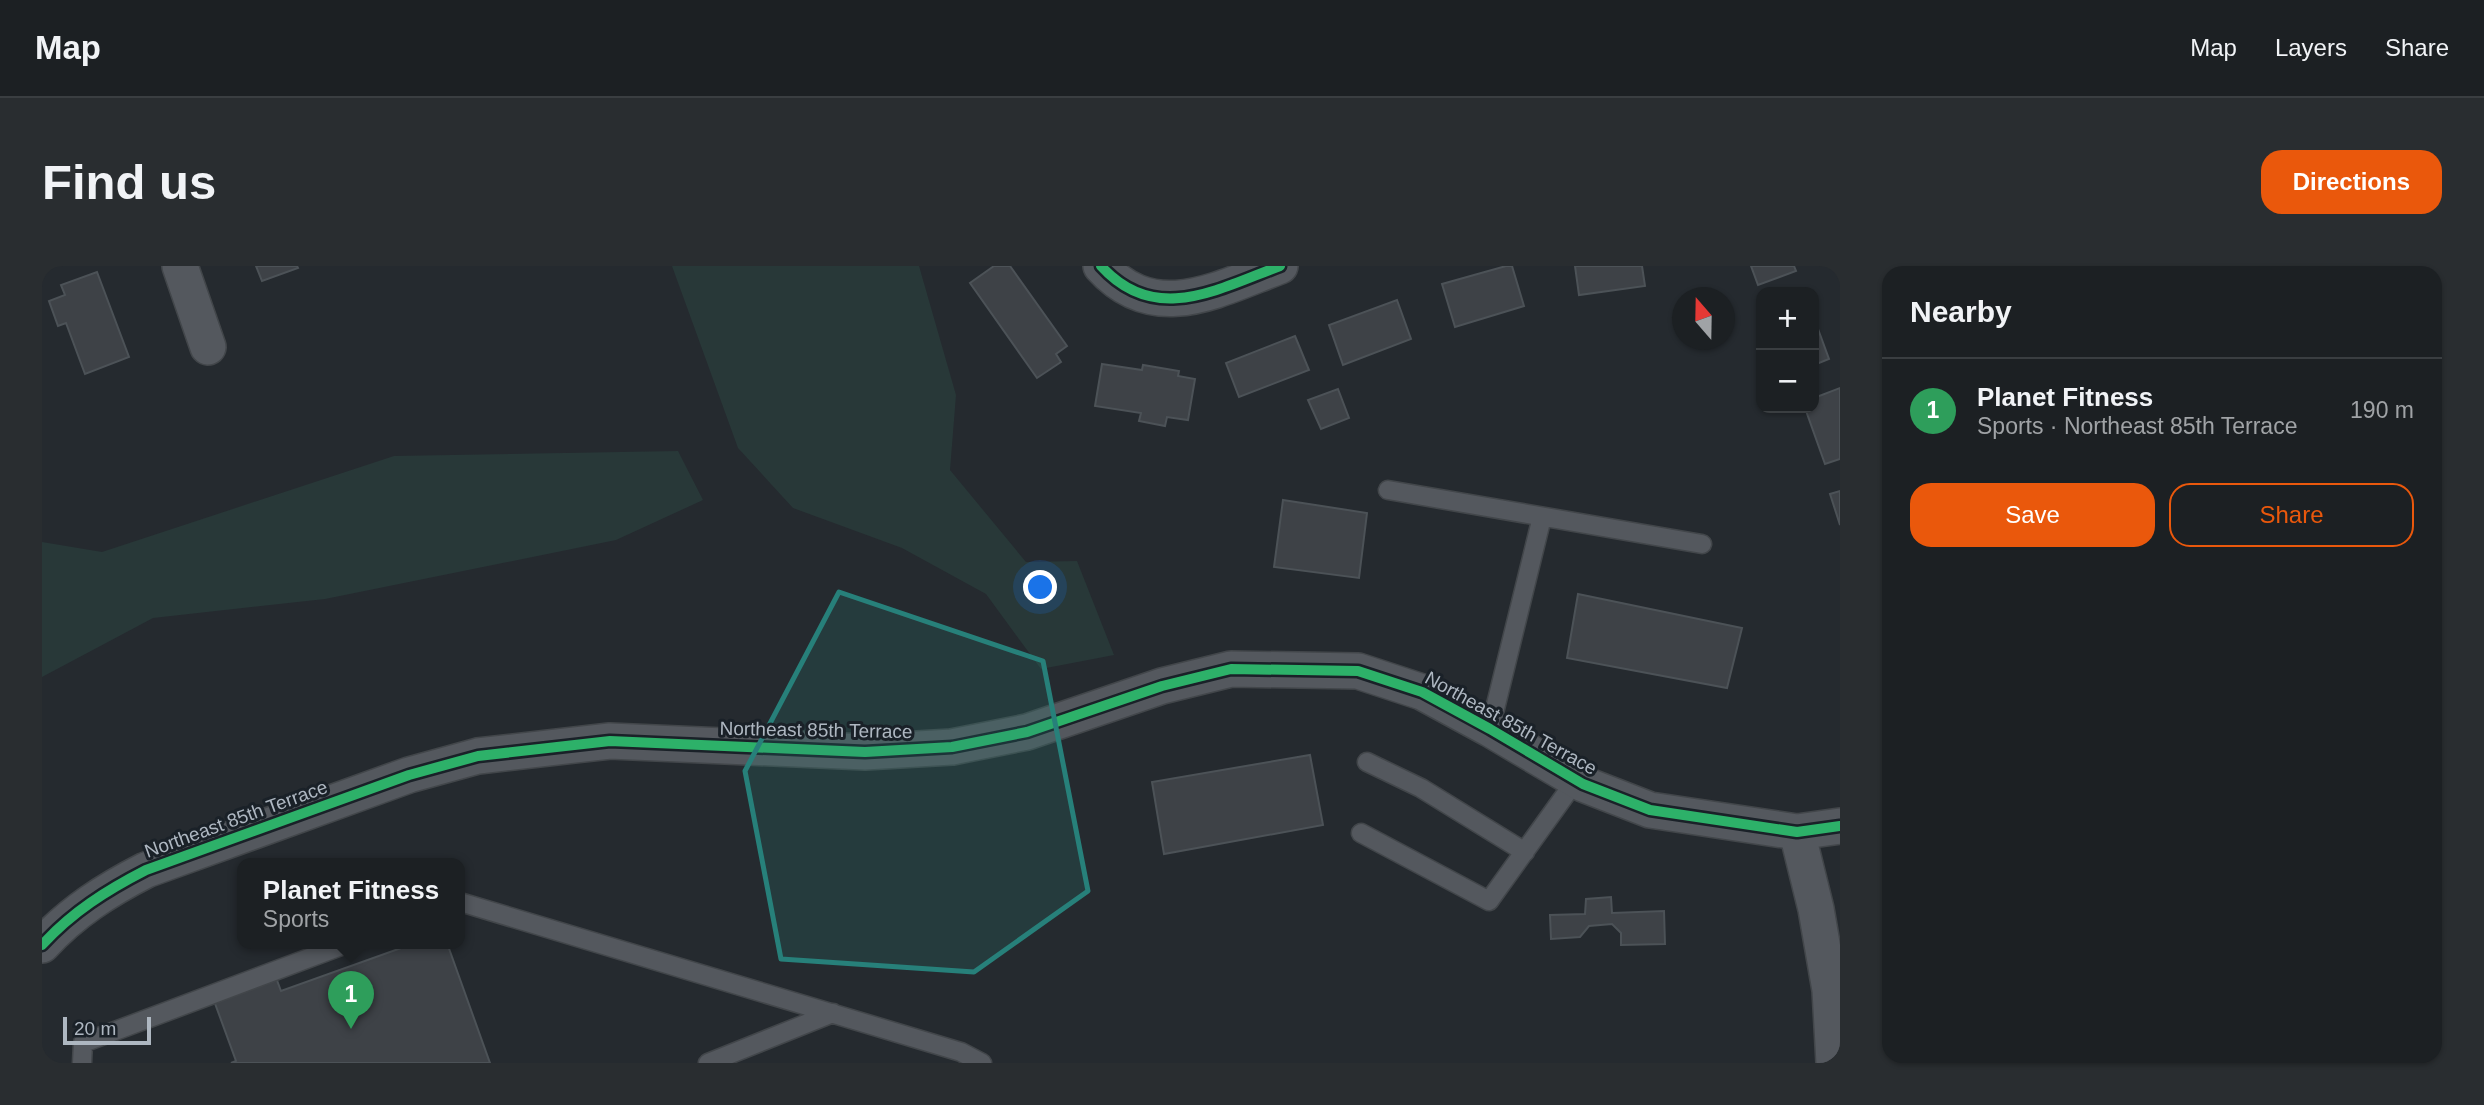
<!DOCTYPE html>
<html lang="en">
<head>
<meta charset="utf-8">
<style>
  body { margin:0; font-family:Helvetica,sans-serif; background:#292d30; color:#f1f3f6 }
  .controls { position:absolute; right:21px; top:21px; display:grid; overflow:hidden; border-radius:14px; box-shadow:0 2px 5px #0004 }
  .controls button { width:63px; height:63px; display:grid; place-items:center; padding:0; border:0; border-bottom:2px solid #3a3e41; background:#1c2023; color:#f1f3f6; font:35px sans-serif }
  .compass { position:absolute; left:1630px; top:21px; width:63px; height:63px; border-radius:50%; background:#1c2023; box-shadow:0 2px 5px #0004; rotate:340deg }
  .scale { position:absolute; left:21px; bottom:18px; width:88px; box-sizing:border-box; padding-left:7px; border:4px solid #aeb7c1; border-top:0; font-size:19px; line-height:24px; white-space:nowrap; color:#aeb7c1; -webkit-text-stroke:5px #1a2128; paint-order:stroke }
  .you { position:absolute; left:999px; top:322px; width:24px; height:24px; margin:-18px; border:5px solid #fff; border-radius:50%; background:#1a73e8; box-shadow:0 0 0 10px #1a73e833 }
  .badge { display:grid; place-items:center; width:46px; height:46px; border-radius:50%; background:#ea580c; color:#fff; font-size:23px; font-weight:700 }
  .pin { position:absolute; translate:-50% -58px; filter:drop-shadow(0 2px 4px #0008) }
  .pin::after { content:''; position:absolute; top:37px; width:24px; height:21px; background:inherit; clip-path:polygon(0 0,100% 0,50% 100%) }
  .popup { position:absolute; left:195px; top:592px; width:228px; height:91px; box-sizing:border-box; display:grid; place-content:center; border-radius:14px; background:#1c2023; filter:drop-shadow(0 2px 5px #0005); font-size:23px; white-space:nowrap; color:#a0a3a6 }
  .popup b { font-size:26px; color:#f1f3f6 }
  .popup::after { content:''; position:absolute; left:50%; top:100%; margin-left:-14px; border:14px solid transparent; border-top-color:#1c2023 }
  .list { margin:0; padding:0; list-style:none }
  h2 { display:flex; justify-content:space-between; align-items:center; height:91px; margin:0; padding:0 28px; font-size:30px }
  h2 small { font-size:23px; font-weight:400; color:#a0a3a6 }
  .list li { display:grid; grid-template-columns:46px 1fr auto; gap:21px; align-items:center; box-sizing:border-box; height:105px; padding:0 28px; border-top:2px solid #3a3e41 }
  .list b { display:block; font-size:26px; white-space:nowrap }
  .list p { margin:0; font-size:23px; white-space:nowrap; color:#a0a3a6 }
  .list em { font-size:23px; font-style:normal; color:#a0a3a6 }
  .actions { display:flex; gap:14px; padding:21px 28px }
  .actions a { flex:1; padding:16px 0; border:2px solid #ea580c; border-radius:21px; text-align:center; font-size:24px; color:#ea580c }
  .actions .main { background:#ea580c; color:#fff }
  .map { position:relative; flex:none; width:1798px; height:797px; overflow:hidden; border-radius:21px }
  header { display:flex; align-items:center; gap:42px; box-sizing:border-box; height:98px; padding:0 35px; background:#1c2023; border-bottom:2px solid #3a3e41 }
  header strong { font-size:33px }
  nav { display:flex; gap:38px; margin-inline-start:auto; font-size:24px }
  .intro { display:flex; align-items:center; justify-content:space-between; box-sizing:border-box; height:168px; padding:0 42px }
  h1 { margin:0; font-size:49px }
  .button { padding:18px 32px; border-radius:21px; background:#ea580c; color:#fff; font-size:24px; font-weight:700 }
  main { display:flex; gap:42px; padding:0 42px }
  aside { flex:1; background:#1c2023; border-radius:21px; box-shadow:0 2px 5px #0004 }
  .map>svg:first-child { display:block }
</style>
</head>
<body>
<header>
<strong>Map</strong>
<nav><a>Map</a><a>Layers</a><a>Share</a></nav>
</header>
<div class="intro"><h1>Find us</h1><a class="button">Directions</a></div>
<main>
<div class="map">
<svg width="1798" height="797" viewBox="0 0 1798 797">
  <rect width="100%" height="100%" fill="#252a2f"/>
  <!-- green -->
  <path fill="#283838" d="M630,0H877L914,129L908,204L984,296L1035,295L1072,389L999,403L944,328L860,282L751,242L696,182Z
    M636,185L661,234L574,274L283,333L111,352L0,411V276L60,286L352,190Z"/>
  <!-- building -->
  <path fill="#3e4247" stroke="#4c5257" stroke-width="2" d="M214,0H255L256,2L220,15Z
    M952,0H968L1025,80L1014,88L1019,96L995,112L928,17Z
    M1464,0H1470L1482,40L1413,61L1400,18Z
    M1533,0H1600L1603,20L1537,29Z
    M1709,0H1752L1754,5L1716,19Z
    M55,6L87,91L43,108L24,57L16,60L7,35L23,29L19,19Z
    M1355,34L1369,73L1301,99L1287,59Z
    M1772,52L1787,93L1772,99Z
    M1253,70L1267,104L1197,131L1184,97Z
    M1060,98L1100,104L1101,99L1137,105L1136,110L1153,113L1146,154L1125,151L1123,160L1097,155L1099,147L1053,140Z
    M1798,122V193L1783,198L1763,142H1772V132Z
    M1296,123L1307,152L1279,163L1266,134Z
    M1798,225V259L1788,228Z
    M1241,234L1325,247L1317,312L1232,301Z
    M1536,328L1700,362L1685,422L1525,392Z
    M1268,489L1281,559L1122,588L1110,516Z
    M1569,631L1570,647L1622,645L1623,678L1579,679V667L1570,658L1547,660L1538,671L1509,673L1508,649L1543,648L1544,633Z
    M373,677H405L448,797H189L194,795L171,732L233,709L239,725Z"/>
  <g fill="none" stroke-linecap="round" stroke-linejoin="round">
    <defs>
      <path id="service" d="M1346,224L1660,278
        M1448,463L1500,251
        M1325,496L1379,522L1483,586
        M1319,567L1447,635L1534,514
        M418,636L919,786L940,797
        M40,797L41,777L307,677
        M666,797L791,747"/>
      <path id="minor" d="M138,0L166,81
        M1059,0C1113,60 1176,23 1238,0
        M1755,566L1774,643L1788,724L1792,797
        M0,679C30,646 65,624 104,604L367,509L436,490L568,475L823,486L910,481L985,466L1120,420L1189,403L1316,405L1380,426L1448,463L1541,518L1608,544L1755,566L1798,560"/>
    </defs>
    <!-- service casing -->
    <use href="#service" stroke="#42464a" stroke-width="21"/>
    <!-- minor casing -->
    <use href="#minor" stroke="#42464a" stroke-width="38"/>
    <!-- service -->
    <use href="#service" stroke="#54585e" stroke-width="18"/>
    <!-- minor -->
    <use href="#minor" stroke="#54585e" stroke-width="35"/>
    <defs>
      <path id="cycleway" d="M1059,0C1113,60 1176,23 1238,0
        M0,679C30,646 65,624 104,604L367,509L436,490L568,475L823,486L910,481L985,466L1120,420L1189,403L1316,405L1380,426L1448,463L1541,518L1608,544L1755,566L1798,560"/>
    </defs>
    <!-- cycleway casing -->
    <use href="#cycleway" stroke="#1a2128" stroke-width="15"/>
    <!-- cycleway -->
    <use href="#cycleway" stroke="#2db169" stroke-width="10"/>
  </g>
  <!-- marked area -->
  <path fill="#27807a" fill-opacity="0.2" stroke="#27807a" stroke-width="5" stroke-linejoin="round" d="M797,326L1001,395L1046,625L932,706L739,693L703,505Z"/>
  <g text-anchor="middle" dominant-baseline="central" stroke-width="6" stroke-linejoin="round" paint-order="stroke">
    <!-- street labels -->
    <g font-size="19" fill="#aeb7c1" stroke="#1a2128">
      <text transform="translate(1469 457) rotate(29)">Northeast 85th Terrace</text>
      <text transform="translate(774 464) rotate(1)">Northeast 85th Terrace</text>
      <text transform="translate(194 553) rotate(-20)">Northeast 85th Terrace</text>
    </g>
  </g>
</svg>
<div class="controls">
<button>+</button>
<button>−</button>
</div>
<svg class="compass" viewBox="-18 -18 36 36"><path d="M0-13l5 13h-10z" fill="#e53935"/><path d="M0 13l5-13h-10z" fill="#a0a3a6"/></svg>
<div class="scale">20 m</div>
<div class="you"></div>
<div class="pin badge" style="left:309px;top:763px;background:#2e9e5b">1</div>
<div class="popup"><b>Planet Fitness</b>Sports</div>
</div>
<aside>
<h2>Nearby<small></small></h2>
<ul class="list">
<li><span class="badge" style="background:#2e9e5b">1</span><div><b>Planet Fitness</b><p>Sports · Northeast 85th Terrace</p></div><em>190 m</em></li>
</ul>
<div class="actions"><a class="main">Save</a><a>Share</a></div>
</aside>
</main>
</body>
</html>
